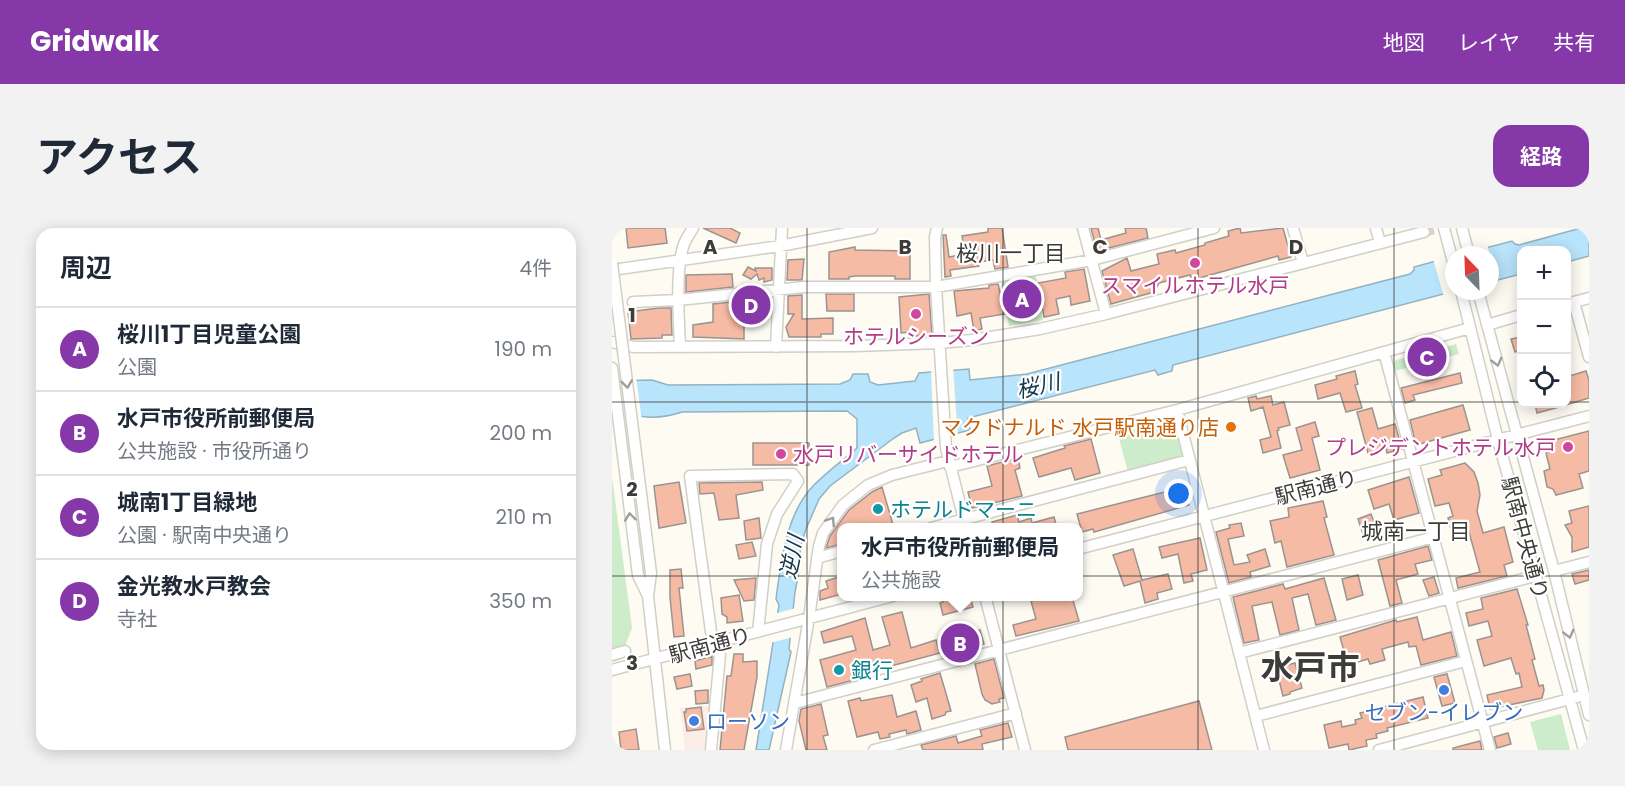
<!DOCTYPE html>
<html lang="ja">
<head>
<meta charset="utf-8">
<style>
  body { margin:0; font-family:Poppins,"Noto Sans JP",sans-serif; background:#f2f2f3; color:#1f2937 }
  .controls { position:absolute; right:18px; top:18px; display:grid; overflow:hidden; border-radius:12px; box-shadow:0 3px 15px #0003 }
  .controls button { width:54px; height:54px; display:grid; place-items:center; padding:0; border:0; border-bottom:2px solid #e0e1e3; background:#fff; color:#1f2937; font:30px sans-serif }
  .compass { position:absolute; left:833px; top:18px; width:54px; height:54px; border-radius:50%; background:#fff; box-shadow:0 3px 15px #0003; rotate:337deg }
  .you { position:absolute; left:567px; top:266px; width:21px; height:21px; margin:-15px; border:4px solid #fff; border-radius:50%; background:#1a73e8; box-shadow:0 0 0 9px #1a73e833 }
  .badge { display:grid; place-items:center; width:39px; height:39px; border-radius:50%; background:#8638a9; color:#fff; font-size:20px; font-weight:700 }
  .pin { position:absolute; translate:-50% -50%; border:3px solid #fff; box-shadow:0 2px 6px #0006 }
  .popup { position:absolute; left:225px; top:295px; width:246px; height:78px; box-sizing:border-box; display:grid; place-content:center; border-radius:12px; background:#fff; filter:drop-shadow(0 2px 4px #0005); font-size:20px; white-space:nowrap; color:#747a83 }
  .popup b { font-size:22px; color:#1f2937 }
  .popup::after { content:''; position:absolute; left:50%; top:100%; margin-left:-12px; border:12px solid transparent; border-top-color:#fff }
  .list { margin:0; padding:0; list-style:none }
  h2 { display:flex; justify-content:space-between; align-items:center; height:78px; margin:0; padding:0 24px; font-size:26px }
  h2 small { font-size:20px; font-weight:400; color:#747a83 }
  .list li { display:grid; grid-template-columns:39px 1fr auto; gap:18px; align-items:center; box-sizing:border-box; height:84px; padding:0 24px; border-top:2px solid #e0e1e3 }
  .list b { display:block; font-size:22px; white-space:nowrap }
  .list p { margin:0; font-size:20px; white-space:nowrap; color:#747a83 }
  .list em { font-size:20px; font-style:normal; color:#747a83 }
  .icon { flex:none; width:33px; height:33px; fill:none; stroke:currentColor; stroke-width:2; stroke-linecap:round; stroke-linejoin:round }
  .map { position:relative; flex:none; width:977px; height:522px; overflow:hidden; border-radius:18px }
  header { display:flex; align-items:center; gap:36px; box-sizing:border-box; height:84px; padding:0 30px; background:#8638a9; color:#fff }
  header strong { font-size:28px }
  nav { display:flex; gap:33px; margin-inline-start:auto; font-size:21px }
  .intro { display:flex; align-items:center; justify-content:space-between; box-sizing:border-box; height:144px; padding:0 36px }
  h1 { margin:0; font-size:42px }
  .button { padding:15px 27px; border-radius:18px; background:#8638a9; color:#fff; font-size:21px; font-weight:700 }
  main { display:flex; gap:36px; padding:0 36px }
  aside { flex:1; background:#fff; border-radius:18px; box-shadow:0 3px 15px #0003 }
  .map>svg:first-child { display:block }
</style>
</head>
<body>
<header>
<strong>Gridwalk</strong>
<nav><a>地図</a><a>レイヤ</a><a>共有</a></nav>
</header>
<div class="intro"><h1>アクセス</h1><a class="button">経路</a></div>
<main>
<aside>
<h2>周辺<small>4件</small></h2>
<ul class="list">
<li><span class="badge">A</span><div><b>桜川1丁目児童公園</b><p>公園</p></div><em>190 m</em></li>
<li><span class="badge">B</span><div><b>水戸市役所前郵便局</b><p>公共施設 · 市役所通り</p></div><em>200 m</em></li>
<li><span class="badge">C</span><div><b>城南1丁目緑地</b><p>公園 · 駅南中央通り</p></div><em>210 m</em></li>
<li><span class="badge">D</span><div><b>金光教水戸教会</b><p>寺社</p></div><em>350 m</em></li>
</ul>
</aside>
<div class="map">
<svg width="977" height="522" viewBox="0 0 977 522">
  <rect width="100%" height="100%" fill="#fdfbf2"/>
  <!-- commercial -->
  <path fill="#fcede7" d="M100,478L96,522H73L68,480Z"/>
  <!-- green -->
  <path fill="#cdecca" d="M423,45L431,92L397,98L389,51Z
    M844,116L847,126L783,143L781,136L784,132Z
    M559,187L562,189L571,227L568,230L516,244L505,203Z
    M0,249L20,400L8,432L0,434Z
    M949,486L958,522H926L918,494Z"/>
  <!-- water -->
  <path fill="#b8e4fc" stroke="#93b2c2" stroke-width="1.5" d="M969,0H977V28L955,34L954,22H909V46L878,54V27H847L900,13L903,16L907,17Z
    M842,28L843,63L561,137L560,143L546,147L543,142L356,190L358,202L308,215L304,200L290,205L282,210L218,258L207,271L194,301L188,320L189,333L183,364L177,421L179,424L157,522H144L167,377L164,371C169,334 174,285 202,257C215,244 231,232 245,220V191L235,183L70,184C43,193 27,189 0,182V153L40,152L56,157L228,156L238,152L241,146H256L258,154L266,157L303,153L307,145L357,141L358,152L415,146L798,46L802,42V39Z"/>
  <!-- pier -->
  <path fill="#fdfbf2" d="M875,16L878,27H842V63H846L844,66L832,69L821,31Z
    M341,139L346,209L322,215L319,141Z
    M24,149L30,193L0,185V150Z
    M184,380L181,409L158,415L162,386Z"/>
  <!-- building -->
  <path fill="#f6bba5" stroke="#9c9390" stroke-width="1.5" d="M14,0H53L55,15L16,20Z
    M91,0H118L128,5L124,15Z
    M376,0H390L396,39L383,41L381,32L367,34V38L338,42L339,48L333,49L331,7H334L337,29L353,26L350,8L376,4Z
    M479,0H486L489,12L514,5L513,0H534L536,10L485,23Z
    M628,0L629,5L671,0L679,29L667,32L666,28L580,52L578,47L547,55L542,64L499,76L490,43L515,30L519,43L547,36L545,26L563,22L564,25L593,17V15L617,8L616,3Z
    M243,19V22L298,23V51H283V48H243L237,49V51H217V24Z
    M192,31L190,52H175L176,32Z
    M136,39L144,43L143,40H160V52L152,54V50L147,52L145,46L139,51L131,47Z
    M472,41L478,73L459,77L458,68L444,71L447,86L432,89L426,55L454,50L453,44Z
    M120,46L121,59L74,64V47Z
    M386,56L393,86L368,90L370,101L362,103L359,85L345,88L342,63L377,60V57Z
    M214,66H242V83H215Z
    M317,66L320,108H301L300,104L289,105L287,69Z
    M190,67V91L221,90V106H209V109H177L174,99L182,86H176V68Z
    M148,71V81L135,82V86H132V111L81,109V97L101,94V76Z
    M47,80H59L60,107H50V110L19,111L16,84Z
    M909,109V122L903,124L899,111Z
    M743,143L746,156L743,157L750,180L734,184L728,165L706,171L703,157L725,151L724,148Z
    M974,143L977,152V170L954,177V149Z
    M848,145L850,155L801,167L803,172L793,175L789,160Z
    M644,168L645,171L659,168L661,177L672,174L678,197L666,200L667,202L665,203L669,220L651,225L648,212L659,209L651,179L639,183L636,170Z
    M923,176H951V178L925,185Z
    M851,177L858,202L804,217L798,192Z
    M760,180L766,201L783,196L790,221L775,225L774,220L756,225L745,184Z
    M703,194L707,208L700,210L708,242L678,250L671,227L690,222L684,200Z
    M977,203V243L967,246L971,260L944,267L941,261L935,259L932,243L938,241L934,225L937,224L934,214Z
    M479,211L488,245L463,252L459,240L427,249L421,230L453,220L452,218Z
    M141,215H197V237H141Z
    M406,230L408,240L403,242L410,268L360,280L356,264L380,258L375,238Z
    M853,235L862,244L866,255L868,267L865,283L871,305L892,299L901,334L892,337L895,348L846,360L844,350L868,344L857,304L841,308L836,290L841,288L837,275L823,278L816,251L830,247L828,242Z
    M797,249L807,285L782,292L777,276L762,281L756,262Z
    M67,254L74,295L47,300L42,258Z
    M150,254L151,262L124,267L127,290L107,292L102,265L88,266L87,255Z
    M270,259L282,300H230V316L214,320L218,308L237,282L260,264Z
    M573,259L577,277L482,304L481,301L470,304L465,286Z
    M711,273L715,289L712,290L722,327L675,339L669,313L663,315L658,293L677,289L676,280Z
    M977,278V319L960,324V309L953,297L960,295L957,283Z
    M759,286L766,304L752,309L746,291Z
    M405,287L407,294L419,290L420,295L442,289L445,300H381L380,294Z
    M147,290L149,310L134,312L132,293Z
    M629,295L632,308L616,311L622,337L638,334L635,327L653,321L658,338L638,344L639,349L617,355L604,304L618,300L617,297Z
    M588,310L595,342L579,346L581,353L572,355L566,326L550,330L547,319Z
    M140,314L144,328L127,331L124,317Z
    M816,318L820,332L803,336L806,346L784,352L790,375L778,378L766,332Z
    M521,321L530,352L556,346L560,361L545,365L546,371L533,375L528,353L512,358L501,327Z
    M69,341L71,360H67L72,408L62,409L58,369V342Z
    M977,342V352L963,356L960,346Z
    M746,347L751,367L735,372L730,351Z
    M230,348V366L208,372V363L216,360L214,353Z
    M822,349L827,365L817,368L811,352Z
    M144,350L142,372L132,373L122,352Z
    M712,350L724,392L704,397L696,366L680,370L687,402L668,407L660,374L640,378L647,412L632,415L621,369L671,356L673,361Z
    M905,361L916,397H914L923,431L920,432L927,458L931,457L932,462L930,470L878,481L875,467L910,459L907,445L904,446L899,430L872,438L865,412L880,408L876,393L857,398L854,385L871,381L869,370Z
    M127,367L131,393L115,395V389L110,386L109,370Z
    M342,369H358L361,379L331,387L328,375L331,374V372Z
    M438,369H460L467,393L404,408L401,397L424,391L419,373Z
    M290,384L299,420L324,412L328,425L245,447L246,451L215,459L208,432L244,422L240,408L212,415L209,404L253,390L261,422L278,417L270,389Z
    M805,389L811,412L839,404L845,428L809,437L804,418L797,419L796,414L770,421L773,432L758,436L756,431L739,436L737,430H734L728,409L784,392L785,394Z
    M348,398L350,407L368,402L372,416L345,424L338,401Z
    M122,426H131V434L145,433V449L132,522H108L115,448H119Z
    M100,428V437L84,441L83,433Z
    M382,431L392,470L387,471L388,474L380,476L373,472L370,466L363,436Z
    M683,435L690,460L678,464V466L671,468L664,440Z
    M328,445L339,483L334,484L333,487L320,491L315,470L304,474L299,457L310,453L309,451Z
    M78,446L80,458L65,461L62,449Z
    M835,446L843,475L830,478L822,449Z
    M96,462V475L84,476L83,463Z
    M280,467L285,489L304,483L309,502L295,506L294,502L277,506L278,509L268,511L266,504L245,509L236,473L248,470L249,473Z
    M811,469L816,490L775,500L776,503L764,506L765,510L754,512L755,518L737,522L736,516L717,520L712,497L729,493L730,499L744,496L743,492L750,490L748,485Z
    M587,473L600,522H456L453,509Z
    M209,476L216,507L211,508L215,522H194L187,493L189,481Z
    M89,479L92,501L75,503L72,484H74V481Z
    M396,495L400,509L370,516L371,522H311L309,517L344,508L346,515L370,508L368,502Z
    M24,501L27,522H9L7,504Z
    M896,505L899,516L885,520L882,509Z
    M868,513L870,522H841V520Z"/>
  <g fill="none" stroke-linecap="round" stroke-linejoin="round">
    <!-- minor-tunnel -->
    <path stroke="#d7d5cd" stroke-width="10" stroke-dasharray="10 5" stroke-linecap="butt" d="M812,4L827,0"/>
    <defs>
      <path id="minor" d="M325,0L323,9L324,59L334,220L354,300
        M471,0L494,86
        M681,0L691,35
        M764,0L768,15
        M832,0L842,38
        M850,0L857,27
        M0,42L168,18L260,0
        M849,63L886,212L972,522
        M866,63L942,343L977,487
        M21,74L66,72L192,59H324L480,32L602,0
        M962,74L977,129
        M954,76L977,70
        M875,97L909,87
        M0,114L22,119L243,118L328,115L360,112L428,101L494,86L812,4
        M68,119C67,93 63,40 72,16C74,11 78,5 81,0
        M164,119L170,0
        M772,124L878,522
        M0,140L26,347L36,368
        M565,182L652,522
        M338,239L565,182L858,100
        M319,300L577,232
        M466,321L977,188
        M205,330L230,323
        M942,343L977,334
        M39,345L36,368L53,522
        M373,368L413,522
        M627,425L923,348
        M0,427L13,423
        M0,442L281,368
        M183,475L822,309
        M644,488L854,433
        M99,522L108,427L99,404L78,248L181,246L186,253L165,286L155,316L146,404
        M174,522L197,390L207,318L211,305L231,277L256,257L280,247L336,233
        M262,522L404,485
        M767,522L965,469"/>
    </defs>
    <!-- minor casing -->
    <use href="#minor" stroke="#d1cfc7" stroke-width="13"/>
    <!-- minor -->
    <use href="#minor" stroke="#fff" stroke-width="10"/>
    <defs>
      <path id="minor-bridge" d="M0,35L39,345"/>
    </defs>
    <!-- minor-bridge casing -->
    <use href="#minor-bridge" stroke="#d1cfc7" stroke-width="13" stroke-linecap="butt"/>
    <!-- minor-bridge -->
    <use href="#minor-bridge" stroke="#fff" stroke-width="10"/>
  </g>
  <!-- one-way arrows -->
  <defs><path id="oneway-chevron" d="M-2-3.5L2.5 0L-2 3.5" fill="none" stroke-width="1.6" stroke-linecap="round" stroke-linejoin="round" transform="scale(1.5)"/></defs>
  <g stroke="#9e9e9c">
    <use href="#oneway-chevron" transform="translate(885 134) rotate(75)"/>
    <use href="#oneway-chevron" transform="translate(15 156) rotate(83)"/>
    <use href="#oneway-chevron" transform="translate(18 289) rotate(-97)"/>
    <use href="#oneway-chevron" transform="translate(219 293) rotate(-57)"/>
    <use href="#oneway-chevron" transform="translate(957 406) rotate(76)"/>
  </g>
  <!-- grid -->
  <path fill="none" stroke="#3d3c39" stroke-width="1.5" stroke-opacity="0.55" d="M195,0V522M391,0V522M586,0V522M782,0V522M0,174H909M954,174H977M0,348H977"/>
  <!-- markers -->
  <g fill="#d1479c" stroke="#fff" stroke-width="2">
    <circle cx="583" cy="35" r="6"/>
    <circle cx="304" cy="86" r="6"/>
    <circle cx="956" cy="219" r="6"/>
    <circle cx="169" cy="226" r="6"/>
  </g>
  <circle fill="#e8710a" stroke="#fff" stroke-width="2" cx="619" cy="199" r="6"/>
  <g fill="#0f9aa8" stroke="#fff" stroke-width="2">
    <circle cx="266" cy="281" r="6"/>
    <circle cx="227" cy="442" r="6"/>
  </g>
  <g fill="#3f7fe0" stroke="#fff" stroke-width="2">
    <circle cx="832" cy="462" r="6"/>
    <circle cx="82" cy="493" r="6"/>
  </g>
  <g text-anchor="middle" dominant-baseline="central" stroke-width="4.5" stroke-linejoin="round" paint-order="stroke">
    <!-- hotel labels -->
    <g font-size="21" fill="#b23c85" stroke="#fff">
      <text x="583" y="57">スマイルホテル水戸</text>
      <text x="304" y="108">ホテルシーズン</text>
      <text x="944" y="219" text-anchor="end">プレジデントホテル水戸</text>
      <text x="181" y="226" text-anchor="start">水戸リバーサイドホテル</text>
    </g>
    <!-- food labels -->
    <g font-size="21" fill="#c56008" stroke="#fff" text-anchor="end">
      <text x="607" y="199">マクドナルド 水戸駅南通り店</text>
    </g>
    <!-- street labels -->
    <g font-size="21" fill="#3d3c39" stroke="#fff">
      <text transform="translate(704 259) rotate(-14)">駅南通り</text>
      <text transform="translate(913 310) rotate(75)">駅南中央通り</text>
      <text transform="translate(98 417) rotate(-15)">駅南通り</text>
    </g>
    <!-- culture labels -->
    <g font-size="21" fill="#0d838f" stroke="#fff" text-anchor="start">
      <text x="278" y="281">ホテルドマーニ</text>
      <text x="239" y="442">銀行</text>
    </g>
    <!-- shop labels -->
    <g font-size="21" fill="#366cbe" stroke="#fff">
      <text x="832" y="484">セブン-イレブン</text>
      <text x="94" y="493" text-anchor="start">ローソン</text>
    </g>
    <!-- neighbourhood labels -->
    <g font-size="22" fill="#3d3c39" stroke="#fff">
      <text x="399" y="25">桜川一丁目</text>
      <text x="804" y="303">城南一丁目</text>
    </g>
    <!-- water labels -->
    <g font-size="22" font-style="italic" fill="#153849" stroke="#fff">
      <text transform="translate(426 158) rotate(-13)">桜川</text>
      <text transform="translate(180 329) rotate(-78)">逆川</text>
    </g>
    <!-- town labels -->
    <g font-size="33" font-weight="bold" fill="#3d3c39" stroke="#fff">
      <text x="698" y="439">水戸市</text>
    </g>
  </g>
  <g font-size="20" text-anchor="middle" font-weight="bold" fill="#3d3c39" stroke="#fff" stroke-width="4.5" stroke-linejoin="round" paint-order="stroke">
    <text x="98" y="26">A</text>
    <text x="293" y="26">B</text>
    <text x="488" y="26">C</text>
    <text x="684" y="26">D</text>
    <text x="20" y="94">1</text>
    <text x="20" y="268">2</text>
    <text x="20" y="442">3</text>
  </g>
</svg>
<div class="controls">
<button>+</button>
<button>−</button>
<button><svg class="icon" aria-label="locate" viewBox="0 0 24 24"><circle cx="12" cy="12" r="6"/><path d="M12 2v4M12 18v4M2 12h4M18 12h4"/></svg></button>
</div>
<svg class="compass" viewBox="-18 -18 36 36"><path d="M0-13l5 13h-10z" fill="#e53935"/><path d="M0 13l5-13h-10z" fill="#747a83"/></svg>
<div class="you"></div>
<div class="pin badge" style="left:410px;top:71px">A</div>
<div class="pin badge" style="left:348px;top:415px">B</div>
<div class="popup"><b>水戸市役所前郵便局</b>公共施設</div>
<div class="pin badge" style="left:815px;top:129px">C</div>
<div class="pin badge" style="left:139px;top:77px">D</div>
</div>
</main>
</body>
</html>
